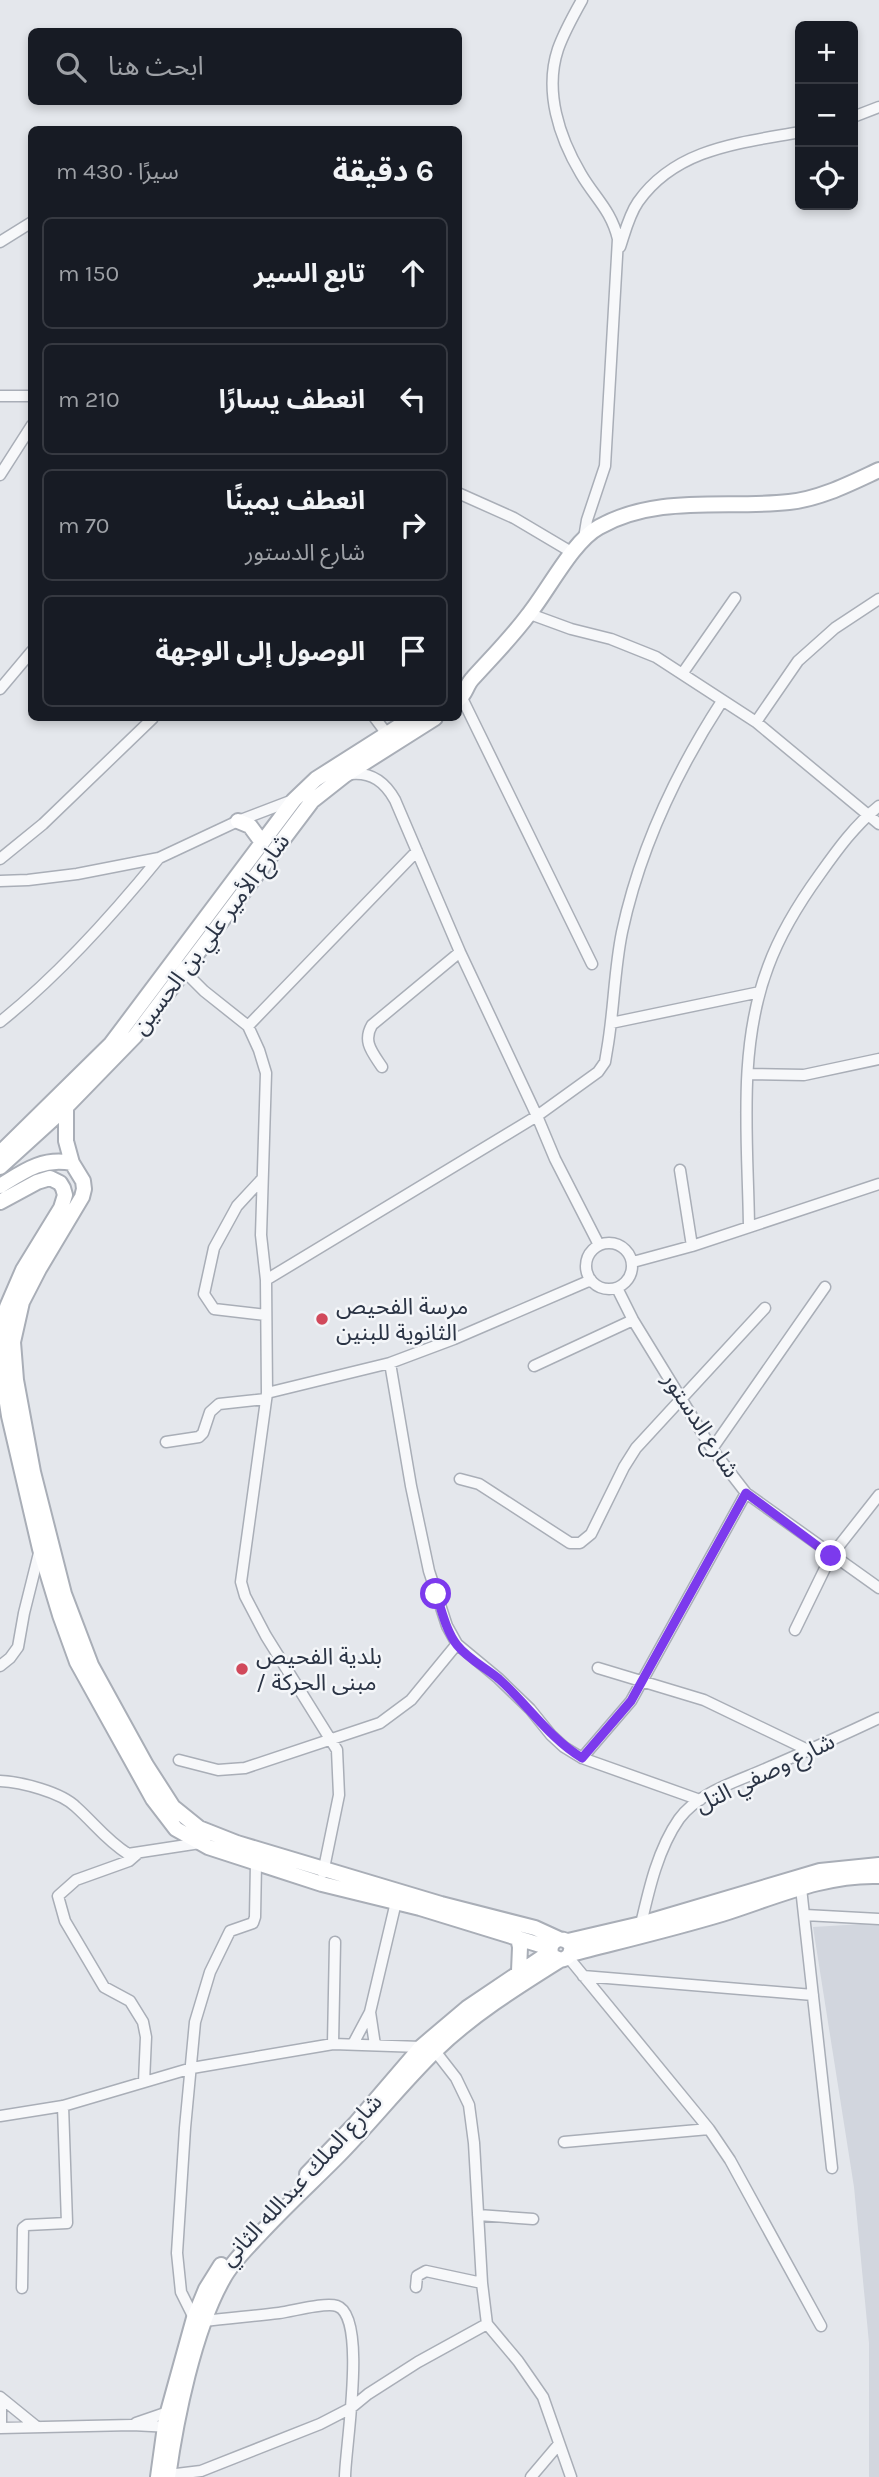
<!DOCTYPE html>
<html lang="ar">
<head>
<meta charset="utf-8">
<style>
  body { margin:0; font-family:Karla,"Noto Sans Arabic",sans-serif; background:#20242c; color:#f1f3f6; direction:rtl }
  .controls { position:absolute; right:21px; top:21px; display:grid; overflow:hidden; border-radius:10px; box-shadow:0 4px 10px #0003 }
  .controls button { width:63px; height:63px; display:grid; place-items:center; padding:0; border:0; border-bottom:2px solid #363941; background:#171b24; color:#f1f3f6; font:35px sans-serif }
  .stop { position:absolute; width:21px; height:21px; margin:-16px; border:5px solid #7c3aed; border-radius:50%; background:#fff }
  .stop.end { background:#7c3aed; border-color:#fff; box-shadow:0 2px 7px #0008 }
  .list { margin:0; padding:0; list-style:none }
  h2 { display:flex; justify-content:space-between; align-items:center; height:91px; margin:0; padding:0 28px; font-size:30px }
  h2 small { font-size:23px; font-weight:400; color:#9ea1a6 }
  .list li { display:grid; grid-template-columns:46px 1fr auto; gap:21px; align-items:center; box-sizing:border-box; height:112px; margin:0 14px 14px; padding:0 14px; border:2px solid #363941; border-radius:10px }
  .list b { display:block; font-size:26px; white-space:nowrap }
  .list p { margin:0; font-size:23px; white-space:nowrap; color:#9ea1a6 }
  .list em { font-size:23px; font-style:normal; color:#9ea1a6 }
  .icon { flex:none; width:38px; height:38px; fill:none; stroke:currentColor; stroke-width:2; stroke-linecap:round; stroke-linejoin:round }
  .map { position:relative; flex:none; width:879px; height:2477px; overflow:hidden; direction:ltr }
  .search { position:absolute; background:#171b24; box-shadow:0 4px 10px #0003; left:28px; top:28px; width:434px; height:77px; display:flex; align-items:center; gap:18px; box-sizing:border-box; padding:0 24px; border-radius:10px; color:#9ea1a6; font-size:26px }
  .panel { position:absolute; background:#171b24; box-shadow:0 4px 10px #0003; left:28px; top:126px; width:434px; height:595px; border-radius:10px; direction:rtl }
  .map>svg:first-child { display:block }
</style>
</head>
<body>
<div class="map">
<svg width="879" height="2477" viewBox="0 0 879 2477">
  <rect width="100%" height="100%" fill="#e4e7ec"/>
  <!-- built -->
  <path fill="#d2d6de" d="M879,1923V2477H869V2343L854,2187L813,1927Z"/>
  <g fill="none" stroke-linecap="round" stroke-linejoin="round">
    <defs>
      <path id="street" d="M582,0C573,16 564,32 558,49C544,91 559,137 581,174C595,198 611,210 618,239L605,466L587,520L584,538
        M853,117L879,107
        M0,242L32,222
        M620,247C625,232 629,215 638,202C676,148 740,143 800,132
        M0,396H32
        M0,475L32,425
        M458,493L514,518L573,553
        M530,614L571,629L611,639L656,657L756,722L879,824
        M682,674L735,598
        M0,689L32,651
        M460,694L592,964
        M375,718L387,734
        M756,722L798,661L835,628L879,599
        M351,774C372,772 385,782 395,800L460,952L537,1116L555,1159L599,1245
        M0,859L43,824L153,718
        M0,881L28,880L77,874L159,858L238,821L293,800
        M174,961L204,991L248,1026L259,1050L266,1073L261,1235L266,1280L267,1393L241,1582L245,1596L266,1636L337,1750L339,1795L323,1873
        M0,1022C59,975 111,917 159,858
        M611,1023L760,992
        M248,1026L417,851
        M382,1067C373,1053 362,1042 372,1025L460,952
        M749,1074L804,1075L879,1059
        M680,1170L692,1246
        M262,1179L237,1206L214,1248L204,1294L214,1309L266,1315
        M749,1227C748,1142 737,1049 768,967C780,934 799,903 820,874C837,850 855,825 879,806
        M586 1266a23 23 0 1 1 46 0a23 23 0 1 1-46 0Z
        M633,1262L692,1246L879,1184
        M266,1280L537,1116L598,1072L605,1062L607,1050C614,1011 614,971 622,932C640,848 676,772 722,701
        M617,1288L633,1320L712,1449L746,1493L879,1588
        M390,1363L411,1486L429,1571L447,1626L457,1644L498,1678L530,1709L551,1735L564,1747L582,1758L700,1800
        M534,1366L633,1320
        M267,1393L390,1363L454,1339L591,1280
        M166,1442L199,1437L203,1433L210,1412L219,1404L266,1399
        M712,1449L825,1287
        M460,1479L479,1484L570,1543H580L591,1534L624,1467L636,1448L765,1308
        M795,1630L831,1556L879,1495
        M0,1666L10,1658L18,1647L24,1613L40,1549
        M598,1668L704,1700L808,1750
        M582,1758L631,1701L746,1493
        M179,1760L218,1770L245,1768L380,1723L411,1700L457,1644
        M0,1781C21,1782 61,1792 76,1807C95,1824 106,1840 128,1854L200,1843
        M137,1854L129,1861L76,1880L58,1896L65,1921L104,1987L130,2001L143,2022L146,2037L144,2082
        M256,1863L255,1917L253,1923L230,1931L210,1972L195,2022L185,2128L177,2253L181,2292L194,2318L204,2321C229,2318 254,2316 279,2313C294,2311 325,2302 337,2306C368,2316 345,2449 345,2477
        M801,1888L832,2168
        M805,1915L879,1919
        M641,1924C649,1889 658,1849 679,1819C699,1791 742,1780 772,1766C807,1751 843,1735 879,1718
        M568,1957L709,2129L730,2160L821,2326
        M583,1976L813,1995
        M370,2012L375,2045
        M333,2044L335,1942
        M353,2044L370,2012L396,1902
        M435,2051L456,2078L469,2105L474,2143L482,2283L487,2324L518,2361L543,2397L571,2477
        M0,2116L63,2106L192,2068L333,2044L421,2047
        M564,2142L709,2129
        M478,2215L533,2219
        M416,2287L417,2276L426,2271L482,2283
        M22,2288L23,2228L27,2225L67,2223L63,2106
        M0,2397L37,2427
        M1,2398V2428
        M136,2423L171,2411
        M0,2428L132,2425L171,2427
        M168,2475L201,2471L320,2424L351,2408L368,2394L418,2362L487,2324
        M531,2477L559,2444"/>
      <path id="secondary" d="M458,700C466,694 466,685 473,678C492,657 512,637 529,614C549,589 573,541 599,527C658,494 726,509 789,502C820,499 851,483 879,470
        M238,821L250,826L261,841
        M66,1107V1141L72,1163
        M0,1153L111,1044L294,800L316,779L412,718
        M0,1167L66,1107L135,1036L312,801L345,775L435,718
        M0,1186C24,1171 43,1157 72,1163L83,1181L84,1189L82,1197L39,1269L22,1302L13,1342L16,1380L33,1472L64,1594L91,1665L146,1765L173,1807L199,1828L237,1843L441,1904L535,1928L559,1939
        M0,1202L37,1182L50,1178L60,1183L63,1188L65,1195L61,1208L23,1270L7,1307L2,1330L3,1377L9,1416L40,1549L60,1615L77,1662L153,1799L176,1829L208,1847L322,1884L420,1908L550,1948
        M518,1938L520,1947L519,1971
        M568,1941L641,1924L820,1871L879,1865
        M571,1954C621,1941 672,1929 722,1914C773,1898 824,1874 879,1876
        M307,2174L355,2124L421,2047L467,2008L550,1952
        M158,2477L166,2419L194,2318L206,2289L221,2265
        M168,2477C176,2419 194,2330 223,2279C232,2262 247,2248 260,2234C284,2208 310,2184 335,2159C370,2124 400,2085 436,2050C472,2015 517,1987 560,1960C568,1959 572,1954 571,1945C561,1933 546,1942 552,1956L560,1960"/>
    </defs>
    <!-- street casing -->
    <use href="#street" stroke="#a9aeb7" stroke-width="13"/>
    <!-- secondary casing -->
    <use href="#secondary" stroke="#a9aeb7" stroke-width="18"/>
    <!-- street -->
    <use href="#street" stroke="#f7f8fa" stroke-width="10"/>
    <!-- secondary -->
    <use href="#secondary" stroke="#fff" stroke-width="14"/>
  </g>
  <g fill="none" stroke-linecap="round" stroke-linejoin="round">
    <!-- route -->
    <path stroke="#7c3aed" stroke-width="9" d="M436,1594C442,1611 446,1631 457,1645C468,1659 486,1668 499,1679C528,1705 549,1738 582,1758L631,1701L746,1493L831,1556"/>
  </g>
  <!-- markers -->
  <g fill="#d1495b" stroke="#f4f6f9" stroke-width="2.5">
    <circle cx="322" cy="1319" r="7"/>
    <circle cx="242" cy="1669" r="7"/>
  </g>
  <g text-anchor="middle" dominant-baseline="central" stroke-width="5" stroke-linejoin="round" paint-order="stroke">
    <!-- street labels -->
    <g font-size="23" fill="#2b3445" stroke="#f4f6f9">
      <text transform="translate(211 934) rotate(-53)">شارع الأمير علي بن الحسين</text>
      <text transform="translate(701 1425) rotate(57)">شارع الدستور</text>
      <text transform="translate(765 1773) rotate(-26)">شارع وصفي التل</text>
      <text transform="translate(301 2180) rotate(-47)">شارع الملك عبدالله الثاني</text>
    </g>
    <!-- poi labels -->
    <g font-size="23" fill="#2b3445" stroke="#f4f6f9" text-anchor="start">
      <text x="336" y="1306">مرسة الفحيص<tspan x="336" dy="26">الثانوية للبنين</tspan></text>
      <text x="256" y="1656">بلدية الفحيص<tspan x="256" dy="26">/ مبنى الحركة</tspan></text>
    </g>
  </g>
</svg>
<div class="controls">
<button>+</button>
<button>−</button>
<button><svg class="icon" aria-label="locate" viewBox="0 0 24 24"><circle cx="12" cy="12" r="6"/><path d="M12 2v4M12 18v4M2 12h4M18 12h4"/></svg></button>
</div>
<div class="stop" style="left:436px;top:1594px"></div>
<div class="stop end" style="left:831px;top:1556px"></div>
<div class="search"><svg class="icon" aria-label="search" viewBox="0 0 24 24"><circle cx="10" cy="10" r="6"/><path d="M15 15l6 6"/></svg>ابحث هنا</div>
<section class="panel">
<h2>6 دقيقة<small>سيرًا · 430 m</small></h2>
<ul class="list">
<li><svg class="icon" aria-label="ahead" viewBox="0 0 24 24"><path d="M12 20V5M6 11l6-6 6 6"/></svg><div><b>تابع السير</b></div><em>150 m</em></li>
<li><svg class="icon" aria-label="left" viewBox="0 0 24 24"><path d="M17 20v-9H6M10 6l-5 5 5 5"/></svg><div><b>انعطف يسارًا</b></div><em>210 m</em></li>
<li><svg class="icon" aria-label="right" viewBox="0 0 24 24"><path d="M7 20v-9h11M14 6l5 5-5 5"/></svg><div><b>انعطف يمينًا</b><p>شارع الدستور</p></div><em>70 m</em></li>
<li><svg class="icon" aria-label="arrive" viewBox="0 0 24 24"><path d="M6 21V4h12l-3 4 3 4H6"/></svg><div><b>الوصول إلى الوجهة</b></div></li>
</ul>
</section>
</div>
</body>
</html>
